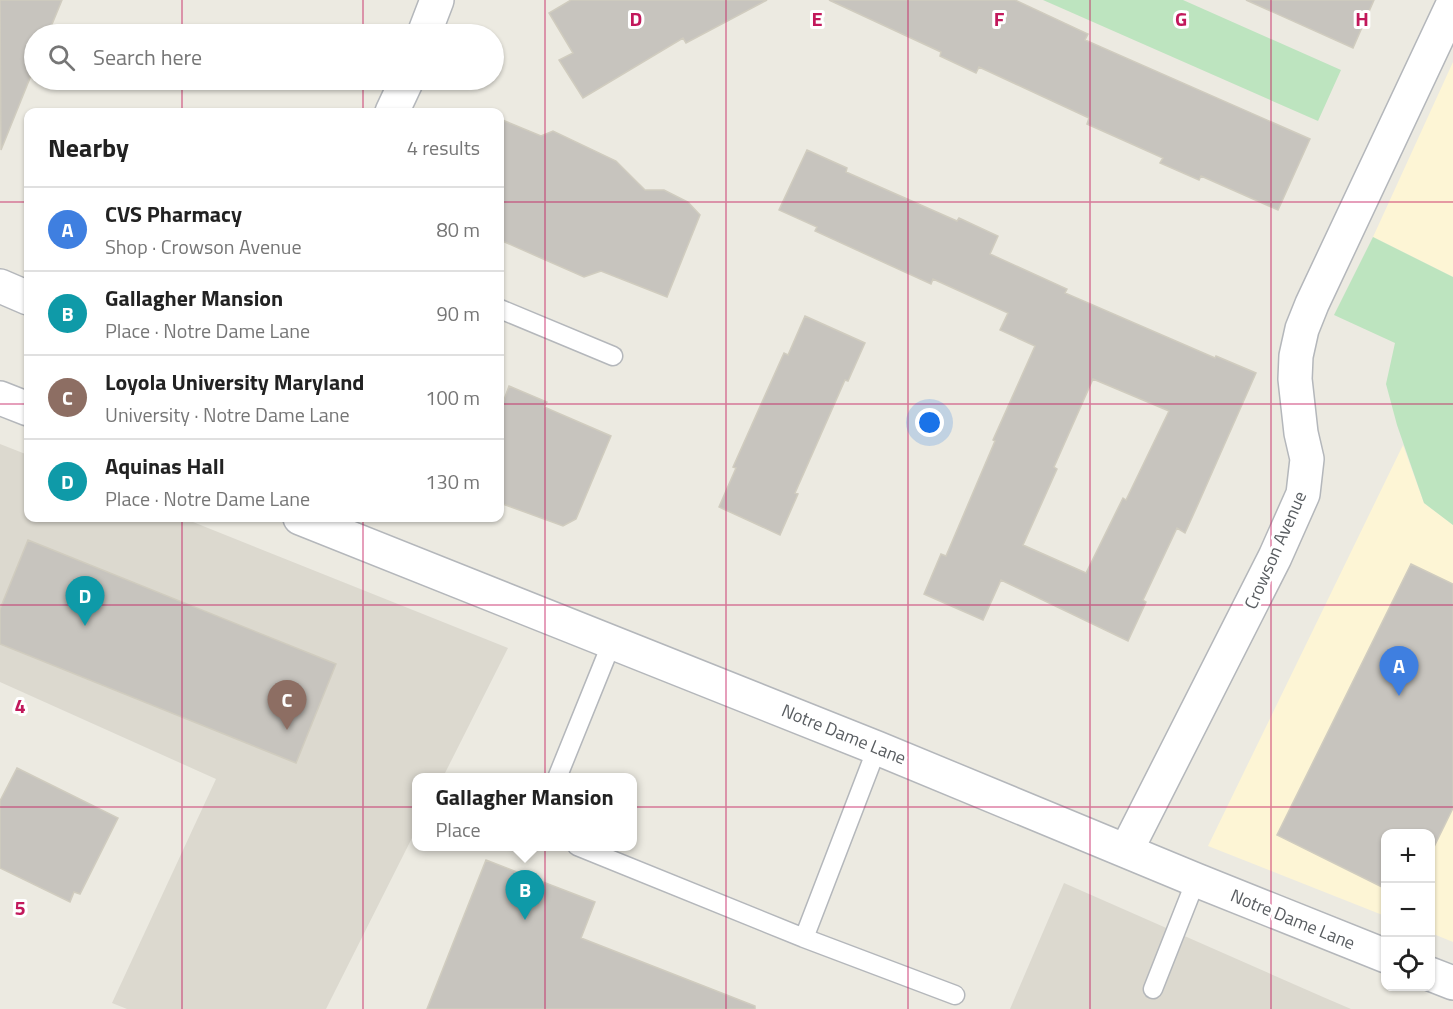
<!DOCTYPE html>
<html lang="en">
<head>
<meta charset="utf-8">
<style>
  body { margin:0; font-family:"Titillium Web",sans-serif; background:#f2f2f2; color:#222 }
  .controls { position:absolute; right:18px; bottom:18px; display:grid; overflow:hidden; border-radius:12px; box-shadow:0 2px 4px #0004 }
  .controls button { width:54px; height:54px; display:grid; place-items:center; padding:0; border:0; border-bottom:2px solid #e0e0e0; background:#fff; color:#222; font:30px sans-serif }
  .you { position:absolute; left:930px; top:423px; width:21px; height:21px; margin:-15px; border:4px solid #fff; border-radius:50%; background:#1a73e8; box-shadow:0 0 0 9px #1a73e833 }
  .badge { display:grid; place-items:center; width:39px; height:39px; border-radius:50%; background:#b45309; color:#fff; font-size:20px; font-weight:700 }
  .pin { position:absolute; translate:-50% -50px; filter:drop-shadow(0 2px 3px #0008) }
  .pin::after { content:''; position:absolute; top:32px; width:21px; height:18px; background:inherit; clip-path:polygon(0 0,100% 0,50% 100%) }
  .popup { position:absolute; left:412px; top:773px; width:225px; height:78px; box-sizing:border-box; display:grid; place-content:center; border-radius:12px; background:#fff; filter:drop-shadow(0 2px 4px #0005); font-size:20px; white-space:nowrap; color:#767676 }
  .popup b { font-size:22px; color:#222 }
  .popup::after { content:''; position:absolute; left:50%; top:100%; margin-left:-12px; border:12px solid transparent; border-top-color:#fff }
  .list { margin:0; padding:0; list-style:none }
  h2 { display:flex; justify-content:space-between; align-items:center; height:78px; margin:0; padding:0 24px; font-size:26px }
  h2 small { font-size:20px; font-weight:400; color:#767676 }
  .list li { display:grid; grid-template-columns:39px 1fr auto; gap:18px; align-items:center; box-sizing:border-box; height:84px; padding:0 24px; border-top:2px solid #e0e0e0 }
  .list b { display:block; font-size:22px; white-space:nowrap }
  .list p { margin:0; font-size:20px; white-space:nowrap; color:#767676 }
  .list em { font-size:20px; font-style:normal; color:#767676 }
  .icon { flex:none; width:33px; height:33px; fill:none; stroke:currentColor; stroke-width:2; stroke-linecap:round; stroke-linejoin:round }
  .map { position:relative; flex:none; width:1453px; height:1009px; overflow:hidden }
  .search { position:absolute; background:#fff; box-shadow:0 2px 4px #0004; left:24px; top:24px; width:480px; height:66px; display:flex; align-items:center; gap:15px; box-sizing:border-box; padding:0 21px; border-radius:33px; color:#767676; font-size:22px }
  .panel { position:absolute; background:#fff; box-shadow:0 2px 4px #0004; left:24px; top:108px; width:480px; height:414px; border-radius:12px }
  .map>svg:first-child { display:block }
</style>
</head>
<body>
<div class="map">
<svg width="1453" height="1009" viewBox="0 0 1453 1009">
  <rect width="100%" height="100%" fill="#eceae1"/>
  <!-- commercial -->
  <path fill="#fdf5d5" d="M1453,62V277L1373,237Z
    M1403,445L1424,503L1453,525V942L1431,933L1430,834H1386L1385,916L1208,846Z"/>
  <!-- education -->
  <path fill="#dcd9cf" d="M0,444L28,455V518H183L508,648L443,777L417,778V828L326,1009H127L112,1003L216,779L0,682Z
    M1064,883L1323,997L1351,1009H1010Z"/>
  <!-- green -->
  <path fill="#bde4bf" d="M1043,0H1183L1341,70L1318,121Z
    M1373,237L1453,277V525L1424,503L1397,425L1386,384L1395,343L1334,315Z"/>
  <!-- building -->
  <path fill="#c7c4be" stroke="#d0ccbf" stroke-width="1.5" fill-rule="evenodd" d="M0,0H62L48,34H34V68L1,150Z
    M571,0H767L686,43L683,38L583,98L559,60L573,53L549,13Z
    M829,0H1015L1088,34L1085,40L1310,139L1278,210L1201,176L1199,180L1160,163L1163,158L1087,124L1089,118L979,67L976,73L940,56L941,52Z
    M1246,0H1374L1353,48Z
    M500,119L541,136L553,131L616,161L645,190H664L688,202L700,215L667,297L601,271L584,277L500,240Z
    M807,150L847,168L846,172L957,221L959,218L998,236L990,254L1067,289L1065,293L1215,358L1216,356L1256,373L1199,502L1185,533L1177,528L1143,600L1146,602L1128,641L1001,580L983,620L924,594L941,554L946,556L995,441L993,440L1035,346L1000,330L1008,313L933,279L931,284L815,231L817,227L779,210ZM1093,379L1169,411L1126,500L1123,498L1086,573L1023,545L1057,469L1054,467Z
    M805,316L865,343L848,381L845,380L795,493L798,494L780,535L719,507L736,468L733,467L784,353L788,355Z
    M509,386L547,402L544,407L611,436L576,519L563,526L500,503V411Z
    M28,540L336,664L296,763L0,644V609Z
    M1411,564L1453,584V808L1431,853V834H1386V889L1277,835Z
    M17,768L118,818L80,894L74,892L70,902L0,868V801Z
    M486,860L595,902L581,938L755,1006V1009H427Z"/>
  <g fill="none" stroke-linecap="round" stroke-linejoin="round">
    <defs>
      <path id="service" d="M500,309L613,356
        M557,778L612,642
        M577,846L804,938L955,995
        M804,938L877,748
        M1153,989L1196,880"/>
      <path id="minor" d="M424,34L437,0
        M392,112L407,80
        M0,286L28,298
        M0,398L28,409
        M300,518L877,748L1196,880L1386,956
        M1126,851L1275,557L1303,494L1307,459L1301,433L1295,379L1296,356L1302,329L1312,304L1453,4
        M1430,974L1453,983"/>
    </defs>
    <!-- service casing -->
    <use href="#service" stroke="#b4b7bb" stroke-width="21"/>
    <!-- minor casing -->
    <use href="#minor" stroke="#b4b7bb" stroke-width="36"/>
    <!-- service -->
    <use href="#service" stroke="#fff" stroke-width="18"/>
    <!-- minor -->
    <use href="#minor" stroke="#fff" stroke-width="33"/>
  </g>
  <!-- grid -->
  <path fill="none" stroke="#c2185b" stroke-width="1.5" stroke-opacity="0.55" d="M182,0V34M363,0V34M545,0V1009M726,0V1009M908,0V1009M1090,0V1009M1271,0V1009M182,80V112M363,80V112M0,202H28M500,202H1453M0,404H28M500,404H1453M182,518V1009M363,518V1009M0,605H1453M0,807H1453"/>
  <g text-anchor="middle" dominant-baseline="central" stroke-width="6" stroke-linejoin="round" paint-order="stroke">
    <!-- street labels -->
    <g font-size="18" fill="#595d61" stroke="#fff">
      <text transform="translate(1275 550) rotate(-66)">Crowson Avenue</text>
      <text transform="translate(844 734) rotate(22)">Notre Dame Lane</text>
      <text transform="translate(1293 919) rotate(22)">Notre Dame Lane</text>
    </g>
  </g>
  <g font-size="20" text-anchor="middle" font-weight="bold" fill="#c2185b" stroke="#fff" stroke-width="6" stroke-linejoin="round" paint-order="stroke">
    <text x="636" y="26">D</text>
    <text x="817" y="26">E</text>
    <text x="999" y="26">F</text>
    <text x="1181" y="26">G</text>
    <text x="1362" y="26">H</text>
    <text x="20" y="713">4</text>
    <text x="20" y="915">5</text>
  </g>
</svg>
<div class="controls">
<button>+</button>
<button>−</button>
<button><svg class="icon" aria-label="locate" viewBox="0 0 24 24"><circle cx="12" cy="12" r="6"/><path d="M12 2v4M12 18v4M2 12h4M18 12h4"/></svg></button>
</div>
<div class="you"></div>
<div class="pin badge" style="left:1399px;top:696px;background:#3f7fe0">A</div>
<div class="pin badge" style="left:525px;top:920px;background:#0f9aa8">B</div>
<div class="popup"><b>Gallagher Mansion</b>Place</div>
<div class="pin badge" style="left:287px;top:730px;background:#8d6e63">C</div>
<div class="pin badge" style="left:85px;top:626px;background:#0f9aa8">D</div>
<div class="search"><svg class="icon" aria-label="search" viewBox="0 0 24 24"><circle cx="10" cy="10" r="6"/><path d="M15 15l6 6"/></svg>Search here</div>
<section class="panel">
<h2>Nearby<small>4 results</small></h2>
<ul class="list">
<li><span class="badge" style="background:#3f7fe0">A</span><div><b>CVS Pharmacy</b><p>Shop · Crowson Avenue</p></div><em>80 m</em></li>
<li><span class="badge" style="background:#0f9aa8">B</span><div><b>Gallagher Mansion</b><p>Place · Notre Dame Lane</p></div><em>90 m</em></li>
<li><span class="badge" style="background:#8d6e63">C</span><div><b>Loyola University Maryland</b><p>University · Notre Dame Lane</p></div><em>100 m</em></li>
<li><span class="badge" style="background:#0f9aa8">D</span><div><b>Aquinas Hall</b><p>Place · Notre Dame Lane</p></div><em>130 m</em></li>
</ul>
</section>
</div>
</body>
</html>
